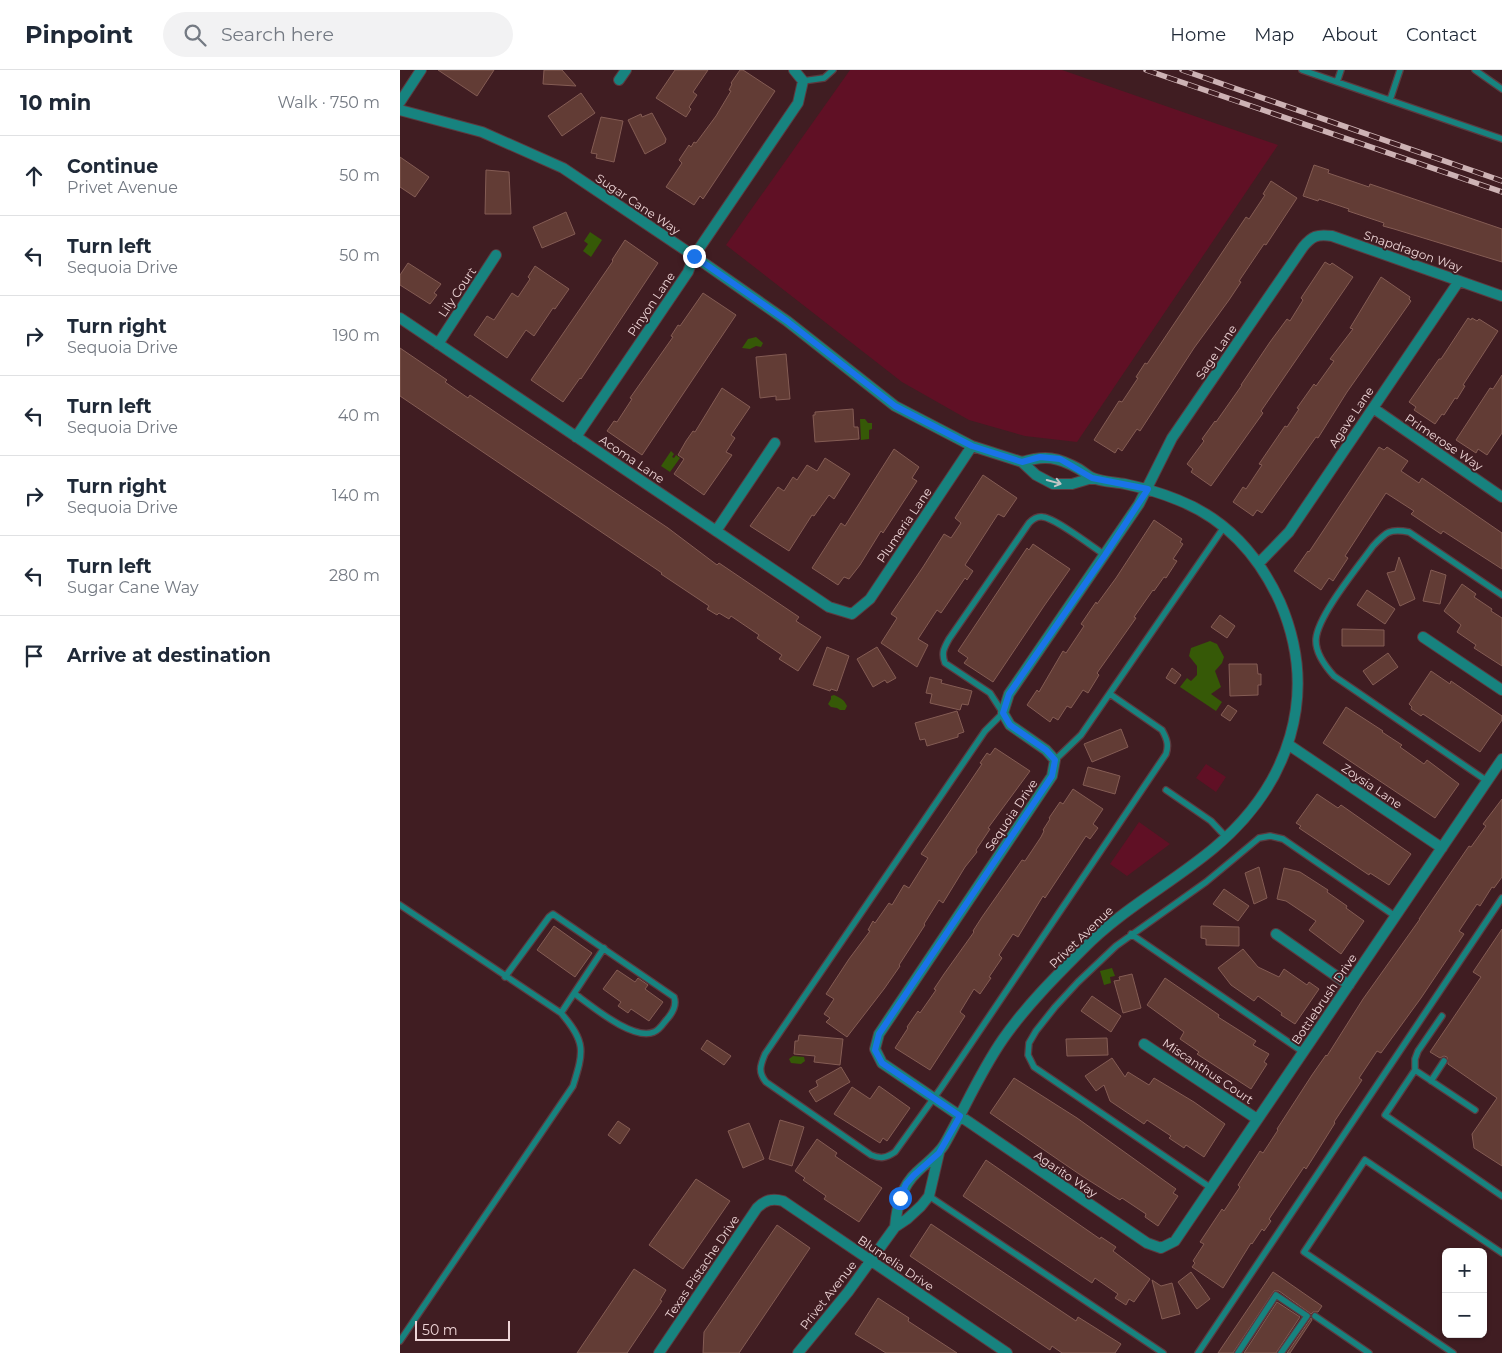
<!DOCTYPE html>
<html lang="en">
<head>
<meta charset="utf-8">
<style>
  body { margin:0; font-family:Montserrat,sans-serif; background:#f2f2f3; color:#1f2937 }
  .controls { position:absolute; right:15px; bottom:15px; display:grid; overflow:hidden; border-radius:8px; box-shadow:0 1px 4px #0004 }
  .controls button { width:45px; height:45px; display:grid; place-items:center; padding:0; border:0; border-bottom:1px solid #e0e1e3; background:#fff; color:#1f2937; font:25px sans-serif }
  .scale { position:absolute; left:15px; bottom:12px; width:95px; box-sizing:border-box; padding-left:5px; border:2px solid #eed5d7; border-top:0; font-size:14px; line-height:18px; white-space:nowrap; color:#eed5d7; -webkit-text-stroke:4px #401d22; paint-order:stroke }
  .stop { position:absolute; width:15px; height:15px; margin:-11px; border:4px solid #1a73e8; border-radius:50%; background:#fff }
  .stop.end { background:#1a73e8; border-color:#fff; box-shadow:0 1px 5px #0008 }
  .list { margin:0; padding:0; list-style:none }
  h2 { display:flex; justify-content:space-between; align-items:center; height:65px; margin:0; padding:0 20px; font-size:21px }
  h2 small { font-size:16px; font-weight:400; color:#747a83 }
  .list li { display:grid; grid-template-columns:32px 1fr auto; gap:15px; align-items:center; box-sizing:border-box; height:80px; padding:0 20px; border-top:1px solid #e0e1e3 }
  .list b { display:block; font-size:19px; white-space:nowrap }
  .list p { margin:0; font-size:16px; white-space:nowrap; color:#747a83 }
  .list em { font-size:16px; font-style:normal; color:#747a83 }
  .icon { flex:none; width:28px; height:28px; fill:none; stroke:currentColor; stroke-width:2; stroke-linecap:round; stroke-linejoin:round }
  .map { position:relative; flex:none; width:1102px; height:1283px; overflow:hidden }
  header { display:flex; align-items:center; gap:30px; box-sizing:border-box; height:70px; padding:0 25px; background:#fff; border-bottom:1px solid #e0e1e3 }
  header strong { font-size:24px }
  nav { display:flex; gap:28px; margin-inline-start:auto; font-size:18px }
  .search { width:350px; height:45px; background:#f2f2f3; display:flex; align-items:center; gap:12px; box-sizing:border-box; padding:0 18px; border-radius:28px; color:#747a83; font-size:19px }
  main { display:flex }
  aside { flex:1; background:#fff }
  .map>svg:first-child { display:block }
</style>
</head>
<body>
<header>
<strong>Pinpoint</strong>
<div class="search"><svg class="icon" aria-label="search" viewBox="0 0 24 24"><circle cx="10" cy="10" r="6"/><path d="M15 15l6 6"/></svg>Search here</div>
<nav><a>Home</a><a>Map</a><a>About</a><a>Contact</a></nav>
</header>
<main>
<aside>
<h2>10 min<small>Walk · 750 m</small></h2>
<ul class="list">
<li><svg class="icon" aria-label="ahead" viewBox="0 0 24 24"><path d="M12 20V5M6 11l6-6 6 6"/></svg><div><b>Continue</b><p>Privet Avenue</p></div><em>50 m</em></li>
<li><svg class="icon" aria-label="left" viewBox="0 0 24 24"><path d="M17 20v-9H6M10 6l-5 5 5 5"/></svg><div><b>Turn left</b><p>Sequoia Drive</p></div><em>50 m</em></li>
<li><svg class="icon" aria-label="right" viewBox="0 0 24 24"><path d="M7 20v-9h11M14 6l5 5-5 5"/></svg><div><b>Turn right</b><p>Sequoia Drive</p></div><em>190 m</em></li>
<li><svg class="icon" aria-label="left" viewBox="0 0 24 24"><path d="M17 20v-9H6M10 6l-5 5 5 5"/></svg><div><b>Turn left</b><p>Sequoia Drive</p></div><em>40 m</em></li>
<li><svg class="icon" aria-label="right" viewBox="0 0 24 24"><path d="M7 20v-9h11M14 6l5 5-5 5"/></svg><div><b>Turn right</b><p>Sequoia Drive</p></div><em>140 m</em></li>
<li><svg class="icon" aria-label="left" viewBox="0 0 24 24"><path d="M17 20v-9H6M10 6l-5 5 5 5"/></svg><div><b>Turn left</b><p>Sugar Cane Way</p></div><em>280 m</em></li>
<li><svg class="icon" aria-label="arrive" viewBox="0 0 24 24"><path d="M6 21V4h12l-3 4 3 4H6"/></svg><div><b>Arrive at destination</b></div></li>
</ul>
</aside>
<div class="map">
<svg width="1102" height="1283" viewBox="0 0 1102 1283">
  <rect width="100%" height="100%" fill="#401d22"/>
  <!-- green -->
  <path fill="#601025" d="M450,0H662L878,75L677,372L625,366L569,350L502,312L326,175Z
    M806,694L826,707L816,722L796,708Z
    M739,752L770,774L727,806L710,794Z"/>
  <!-- water -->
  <path fill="#365907" d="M190,162L202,170L191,187L183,181L188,174L184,171Z
    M356,267L363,273L361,277L356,276L350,279L342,278L348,269Z
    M460,349H465L468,353H472V359L469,360V369L461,370Z
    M271,381L274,384L272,387L274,388L276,385L280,388L270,402L261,396Z
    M810,571L817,574L824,587L822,593L815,601L821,617L811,624L822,632L816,641L780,617L787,608L791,611L797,605V596L789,586L791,578Z
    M434,625C440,628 444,629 447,636L445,640H440L437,638L431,637L428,634L431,629V626Z
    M712,898L715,906L710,907L711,913L704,915L700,901Z
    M393,986L404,987L405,991L401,994L391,993L389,989Z"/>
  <!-- building -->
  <path fill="#623c35" stroke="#845c54" d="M38,0H94L77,26Z
    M144,0H162L176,16L143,14Z
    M275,0H308L293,22L297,25L289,37L291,39L286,47L256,28Z
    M340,0H343L375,21L303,129L300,126L294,135L266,117L282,93L279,90L289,75L291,77L294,72L296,73L316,46L331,21L329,20L332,14L331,13Z
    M181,23L195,43L162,66L148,46Z
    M252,43L266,69L265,73L245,84L228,50L241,44L242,47Z
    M201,47L223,51L214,92L196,88L197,84L191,83Z
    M0,87L29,107L15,127L0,117Z
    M914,95L929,100L928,103L969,117L970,114L1102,159V192L994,159L983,156L984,153L948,141L949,139L919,129L918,131L903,126Z
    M86,100L109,102L111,144H85Z
    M871,111L897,128L866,175L864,174L839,211L841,212L829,230L794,278L740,361L737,359L722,381L718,378L715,383L694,370L719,331L722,332L738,308L736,307L745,293L747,294L846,147L849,149L865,125L863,124Z
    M166,142L175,164L142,178L133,157Z
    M225,170L258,193L181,309L180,308L163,332L131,310L213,191L212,190Z
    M925,192L930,195L932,193L953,207L861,341L863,343L811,416L791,402L793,399L787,394L804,371L802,369L815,351L816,352L842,315H841L870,272L887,249L890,251L903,230L901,228Z
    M8,193L41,214L34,223L37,225L30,234L0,215V205Z
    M135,196L169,219L155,239L153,238L134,266L126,260L107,288L74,265L87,246L94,250L112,223L118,227L130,209L128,207Z
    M981,207L1010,227L1009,229L1011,231L947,322L918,368L916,367L862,443L857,440L853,446L833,432L843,417L846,419L862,395L859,394L885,356L887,357L899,339L897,338L914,314L916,316L934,291L930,289L953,259L950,258Z
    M303,223L336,245L242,385L207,361L214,351L217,352L232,329L230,328L273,267L271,266L278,255L280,256Z
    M1068,248L1071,250L1072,248L1077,251L1079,249L1098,261L1063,315L1065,316L1057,329L1055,328L1044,345L1042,344L1035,354L1014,340L1016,337L1009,332L1039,289H1041Z
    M0,278L47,310L45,312L68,328L70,325L104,348L268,458L317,495L319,493L399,547L396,551L421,567L398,601L379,589L382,585L357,568L359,565L331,546L329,549L319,543L317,545L307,539L309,536L261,504L262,503L0,326Z
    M386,284L390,329L376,330V326L360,328L356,287Z
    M1102,305V363L1087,385L1078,379L1076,383L1056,370L1090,318L1093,319Z
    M322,318L350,337L331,365L335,368L326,382L332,385L304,425L274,404L284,389L278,385L286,371L293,361L295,362Z
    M453,339L454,357H458L459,369L415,372L413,345H415V342Z
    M979,377L984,380L987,377L1008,391L1001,401L1019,413L1022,408L1102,463V499L1043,461L1041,464L1011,444L1014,441L986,423L945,486L948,488L933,511L929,508L921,520L894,501L908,481L909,482Z
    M494,379L519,397L512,408L517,411L483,463L481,461L460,495L449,509L444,507L438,515L412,498L441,453L445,456Z
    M425,388L450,404L434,429L429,425L414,446L412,445L389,481L350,456L378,417L384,421L393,407L397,410L407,395L417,401Z
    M583,405L617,428L604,447L598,444L565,495L573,501L567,510L565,508L541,543L537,540L518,569L528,575L517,597L481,573L497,548L491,544L523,497L544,464L551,468L561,453L555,448Z
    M754,450L782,469L780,472L783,474L773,489L777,491L766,508L764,507L754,521L753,520L734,547L736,548L697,603L699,605L688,623L683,620L671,638L667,636L658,650L653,647L650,652L627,635L637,620L639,622L663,581L666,583L684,556L681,554L696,532L697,534L716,508Z
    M633,474L670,499L644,536L593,612L564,593L568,588L558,581L627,478L629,480Z
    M999,487L1015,529L1000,536L987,503L995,501Z
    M1031,500L1046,505L1040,534L1023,531Z
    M1062,514L1076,524L1074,527L1092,539L1091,541L1102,548V596L1074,578L1076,575L1057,562L1061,555L1044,541Z
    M967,520L995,539L985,554L957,535Z
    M820,545L835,556L827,568L811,557Z
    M942,559L984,560V576H942Z
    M427,577L449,586L437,621L431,619L430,621L413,615Z
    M477,577L496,608L487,613L485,610L473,617L457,589Z
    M988,583L998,597L973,615L963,601Z
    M829,594H857L858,604H861V615H858V625L830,626Z
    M772,598L781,605L775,614L766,608Z
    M1031,601L1050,614L1051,611L1102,646V650L1080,682L1023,644L1021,646L1011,639L1012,637L1009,634Z
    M530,607L542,610L541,613L572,621L568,635L562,634L560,640L530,633L532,624L526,623Z
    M828,635L837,641L830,651L821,645Z
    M946,637L983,661L982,662L1002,675L1000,677L1024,694L1027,690L1059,714L1035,748L923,673Z
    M557,641L564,662L558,664V667L527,676L525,669L520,670L515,653Z
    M721,659L728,677L692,692L684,674Z
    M595,678L630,701L588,758L590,759L576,780L577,782L565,797L543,833L539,830L524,854L525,855L499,895L500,896L484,919L447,967L426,952L430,948L424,944L434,929L426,924L449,889L470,861L468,860L473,851L475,853L489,833L492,835L504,815L509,818L528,788L521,784L582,694L580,693L587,683L590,685Z
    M688,697L720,706L715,724L683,715Z
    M673,719L703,739L693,754L698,758L690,769L686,766L645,828L643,826L618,867L613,864L599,885L602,888L589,907L591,908L580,924L574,919L560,942L565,946L530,1000L495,978L508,958L507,957L518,941L520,943L536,920L534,919L544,904L574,862L573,861L582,847L622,790L625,791L641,767L644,761L643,760L650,749L649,748L660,732L663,734Z
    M917,724L938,738L941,735L1011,784L989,815L970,803L969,805L899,758L901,756L896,753Z
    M1102,729V807L1094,818L1092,817L1080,836L1077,834L1059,861L1064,864L1021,928L981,983L977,981L959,1008L962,1010L934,1052L935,1053L913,1088L906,1099L904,1097L869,1149L871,1151L864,1161L862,1159L852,1174L851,1173L823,1218L792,1197L795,1193L793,1191L804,1174L800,1172L822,1139L824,1141L840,1117L838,1115L860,1081L863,1083L878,1060L877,1059L912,1005L926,985L927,986L963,929L1020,849H1019L1069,776L1071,777L1086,756L1083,754Z
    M859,797L867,828L854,834L845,803Z
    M884,798L900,802L928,820L927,822L947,836L946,838L964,851L941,884L909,860L916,851L886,831L877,829Z
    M824,819L849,836L838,851L813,834Z
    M154,856L192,883L175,907L137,880Z
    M801,856L839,857V876L806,875V869L801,868Z
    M1102,859V1096L1074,1078L1072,1064L1097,1028L1048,994L1047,987L1044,986L1040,988L1030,982L1081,907L1073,902Z
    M843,879L858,897L879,907L884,899L907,915L909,912L919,919L895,954L881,945L882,943L858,926L854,931L831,915L818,898Z
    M217,900L235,912L238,908L248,915L245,919L263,932L249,951L231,939L228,943L218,936L221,932L203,919Z
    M732,904L741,938L723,943L714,911L720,910L719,907Z
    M765,908L819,945L818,947L856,971L853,975L869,984L864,992L867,994L851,1019L797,984L799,982L780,969L784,962L747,935Z
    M692,926L721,946L711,962L681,941Z
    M399,965L443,969L440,995L414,992L415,986L394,984L395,971H398Z
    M707,968L708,985L667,986L666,969Z
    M307,970L331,986L324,995L301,979Z
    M712,988L725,1007L728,1002L749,1015L754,1008L794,1032L825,1054L804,1087L786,1075L784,1078L769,1068L771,1066L747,1050L744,1054L710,1031L704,1015L696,1021L685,1006Z
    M441,997L450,1012L416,1032L409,1021L418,1016L416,1011Z
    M614,1008L677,1048L776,1119L773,1123L778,1126L758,1156L745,1147L746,1144L722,1128L720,1130L682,1106L590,1043Z
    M479,1016L510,1038L487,1071L483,1068L480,1073L434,1044L452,1017L470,1029Z
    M380,1050L404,1057L392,1096L369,1089Z
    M218,1051L230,1059L220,1074L208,1065Z
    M349,1053L364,1089L343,1098L328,1061Z
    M417,1069L437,1083L435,1086L482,1118L459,1152L424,1129L426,1126L403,1110L405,1108L395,1101Z
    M586,1090L700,1169L701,1167L716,1177L713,1181L750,1209L734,1232L729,1229L726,1235L715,1228L718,1224L695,1208L692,1213L563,1126Z
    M296,1109L330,1131L283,1199L249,1175Z
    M531,1154L676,1251L678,1247L721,1274L715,1283H662L652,1276L650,1280L510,1186Z
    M377,1155L410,1178L339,1283H303L304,1262Z
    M234,1199L266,1220L260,1230L262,1231L227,1283H177Z
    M791,1202L810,1229L797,1239L778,1212Z
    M873,1202L922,1236L918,1242H913L911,1244L879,1221H874L833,1283H818Z
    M752,1210L761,1216L772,1213L780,1244L762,1249Z
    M478,1228L509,1248L508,1251L557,1283H486L455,1264Z
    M877,1232L900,1247L876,1283H844Z
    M911,1248L912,1250L890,1283H887Z"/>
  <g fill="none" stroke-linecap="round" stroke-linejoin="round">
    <defs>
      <path id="lane" d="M902,0L1102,69
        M1075,0L1102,19
        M403,11L424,8L433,0
        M937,12L941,0
        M990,30L1000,0
        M705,485C693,477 655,448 643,447C637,446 633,449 629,453L549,569C544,578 541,583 545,593L590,623L603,643L585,661L365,984C360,996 358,1002 366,1012L471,1085C481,1089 486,1088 495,1082L541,1018L766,684C769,675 767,669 762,660L710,624
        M655,690L681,665L824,457
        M1087,711L934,606C925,596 915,583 916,569C918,545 958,497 973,476C986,462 990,458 1009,462L1102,525
        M766,720L811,751L826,767
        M0,835L161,943C186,972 184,981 173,1016L0,1271
        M731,864L903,982
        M105,907L149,847L153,844L274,927C277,935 273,942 268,948C264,952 260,960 254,962C233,971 192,936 175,924
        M161,943L204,878
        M1042,946L1018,981L1015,989V1000L985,1045L1102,1126
        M1015,1000L1075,1040
        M1031,1011L1044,991
        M811,1118L634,997L628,985L629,973L636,961L655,937L678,912L716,876L806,812L859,768L870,766L883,769L995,846
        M529,1126L763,1283
        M915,1246L969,1283
        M798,1283L1102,828
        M838,1283L876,1225L907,1246L881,1283
        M1053,1283L904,1182L965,1090L1102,1183"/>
      <path id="street" d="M219,10L226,0
        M0,32L21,0
        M0,40L82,62L163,98L294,186L387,251L495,336L572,376L622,392L636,405L653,414H672L692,408
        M1102,226L932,166C917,164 912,166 903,177L772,368L739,434L609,624L603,643L610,655L646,680L655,690L652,706L479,964L475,979L482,993L747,1173L761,1178L775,1171L1102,689
        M0,248L429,537L452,544L470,529L572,376
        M38,274L96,185
        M973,338L1102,427
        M176,367L288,202L294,186L398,33L403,11L394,0
        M316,461L375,373
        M859,493L889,462L1059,211
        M1023,567L1102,620
        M889,675L1042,778
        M876,864L949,915
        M744,974L857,1049
        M495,1157C497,1136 501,1117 517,1102C526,1093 537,1086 544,1075C564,1040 580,1002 603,969C626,936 655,907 683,879C722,839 771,814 814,778C889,715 920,625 880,532C859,486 826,449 778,430C761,423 744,418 725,414C715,412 703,412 693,408C688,406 684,402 679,399C658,387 645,385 622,392
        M259,1283L357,1138C365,1130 372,1128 383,1131L607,1283
        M398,1283L448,1222L495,1157L507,1149L521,1136L529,1126L539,1083"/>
    </defs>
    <!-- lane casing -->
    <use href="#lane" stroke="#5c3a3f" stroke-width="8"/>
    <!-- street casing -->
    <use href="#street" stroke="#5c3a3f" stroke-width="12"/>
    <!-- lane -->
    <use href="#lane" stroke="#17837f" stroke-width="5.5"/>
    <!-- street -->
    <use href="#street" stroke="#17837f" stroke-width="10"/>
    <defs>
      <path id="rail" d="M746,0L1102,122
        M782,0L1102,111"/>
    </defs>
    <!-- rail casing -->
    <use href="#rail" stroke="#cdb2b4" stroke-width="5.5"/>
    <!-- rail -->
    <use href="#rail" stroke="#401d22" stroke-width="4" stroke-dasharray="11" stroke-linecap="butt"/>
  </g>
  <!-- one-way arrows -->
  <defs><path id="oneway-shaft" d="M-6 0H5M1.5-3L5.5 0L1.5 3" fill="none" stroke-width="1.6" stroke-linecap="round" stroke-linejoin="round" transform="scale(1.25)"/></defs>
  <use stroke="#c3c5c5" href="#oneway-shaft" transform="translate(654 412) rotate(15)"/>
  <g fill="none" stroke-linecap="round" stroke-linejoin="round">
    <!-- route -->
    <path stroke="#1a73e8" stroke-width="6" d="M294,186L387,251L495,336L572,376L622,392L640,387L660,389L692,408L748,419L705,485L609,624L603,643L610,655L646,680L655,690L652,706L479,964L475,980L482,993L560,1046L539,1083L514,1105L506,1114L500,1128"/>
  </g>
  <g text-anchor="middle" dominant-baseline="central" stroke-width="4" stroke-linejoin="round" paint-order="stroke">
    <!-- street labels -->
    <g font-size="12" fill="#eed5d7" stroke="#401d22">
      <text transform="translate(238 134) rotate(34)">Sugar Cane Way</text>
      <text transform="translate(1013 181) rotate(19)">Snapdragon Way</text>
      <text transform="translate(57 222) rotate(-56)">Lily Court</text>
      <text transform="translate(251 234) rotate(-56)">Pinyon Lane</text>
      <text transform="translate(816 282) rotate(-56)">Sage Lane</text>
      <text transform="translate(951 347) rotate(-56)">Agave Lane</text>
      <text transform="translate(1044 372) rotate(34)">Primerose Way</text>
      <text transform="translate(232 389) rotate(34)">Acoma Lane</text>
      <text transform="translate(504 455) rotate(-56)">Plumeria Lane</text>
      <text transform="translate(972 716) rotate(34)">Zoysia Lane</text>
      <text transform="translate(611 745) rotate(-56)">Sequoia Drive</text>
      <text transform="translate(681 867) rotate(-44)">Privet Avenue</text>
      <text transform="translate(924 929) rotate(-56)">Bottlebrush Drive</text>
      <text transform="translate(808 1001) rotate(34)">Miscanthus Court</text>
      <text transform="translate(666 1104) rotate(34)">Agarito Way</text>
      <text transform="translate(496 1193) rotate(34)">Blumelia Drive</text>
      <text transform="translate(302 1197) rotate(-56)">Texas Pistache Drive</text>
      <text transform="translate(428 1225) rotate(-52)">Privet Avenue</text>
    </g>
  </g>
</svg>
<div class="controls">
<button>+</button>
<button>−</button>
</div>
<div class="scale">50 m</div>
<div class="stop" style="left:500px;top:1128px"></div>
<div class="stop end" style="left:294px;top:186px"></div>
</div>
</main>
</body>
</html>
